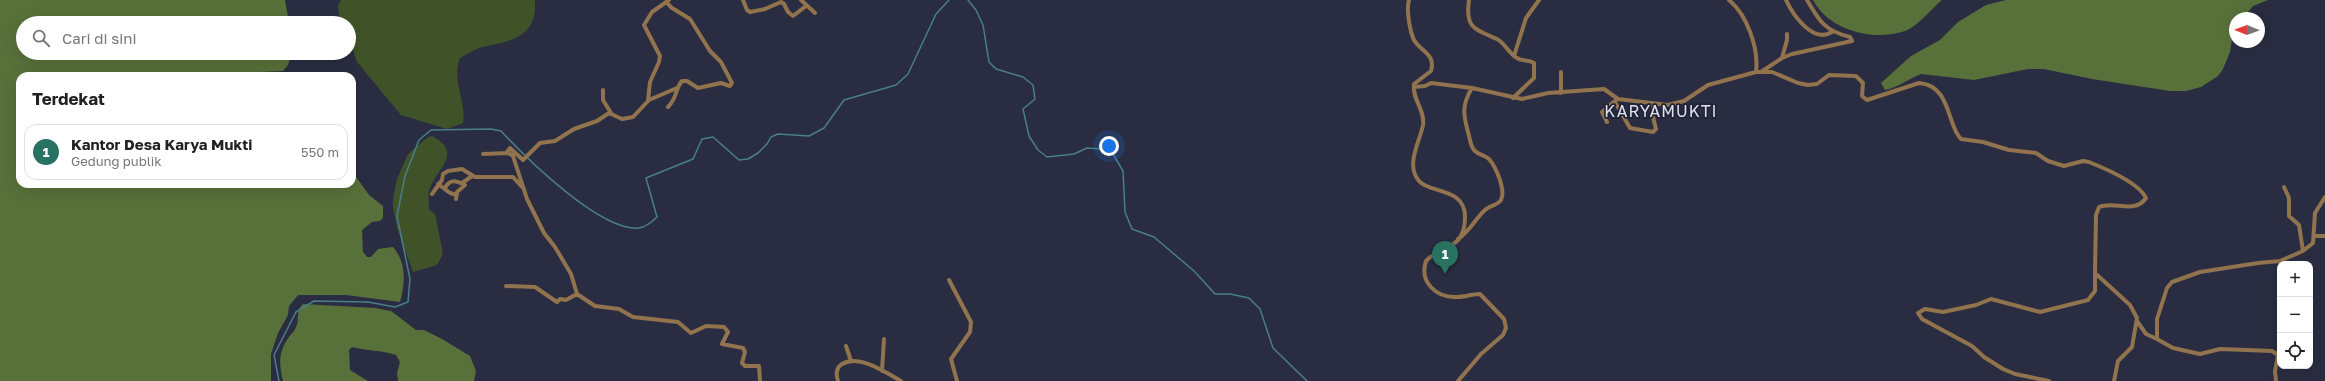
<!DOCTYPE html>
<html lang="id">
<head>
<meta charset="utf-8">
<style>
  body { margin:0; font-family:"Golos Text",sans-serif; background:#f6f6f6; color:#222 }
  .controls { position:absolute; right:12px; bottom:12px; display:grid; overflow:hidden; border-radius:8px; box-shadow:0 4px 16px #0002 }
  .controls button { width:36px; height:36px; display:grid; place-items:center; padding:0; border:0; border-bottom:1px solid #e0e0e0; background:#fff; color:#222; font:20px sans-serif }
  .compass { position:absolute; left:2229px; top:12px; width:36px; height:36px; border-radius:50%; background:#fff; box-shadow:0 4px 16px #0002; rotate:271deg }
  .you { position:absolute; left:1109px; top:146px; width:14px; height:14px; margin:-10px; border:3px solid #fff; border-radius:50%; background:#1a73e8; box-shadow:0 0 0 6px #1a73e833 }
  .badge { display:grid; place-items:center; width:26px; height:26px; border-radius:50%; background:#277260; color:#fff; font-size:13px; font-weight:700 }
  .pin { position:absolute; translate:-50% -33px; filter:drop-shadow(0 1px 2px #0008) }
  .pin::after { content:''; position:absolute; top:21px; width:14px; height:12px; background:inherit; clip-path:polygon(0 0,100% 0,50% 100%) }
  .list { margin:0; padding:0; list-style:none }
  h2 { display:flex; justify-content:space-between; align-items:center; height:52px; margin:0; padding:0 16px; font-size:17px }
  h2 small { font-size:13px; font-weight:400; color:#767676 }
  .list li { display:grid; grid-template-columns:26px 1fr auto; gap:12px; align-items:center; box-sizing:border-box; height:56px; margin:0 8px 8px; padding:0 8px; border:1px solid #e0e0e0; border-radius:12px }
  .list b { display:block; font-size:15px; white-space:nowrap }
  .list p { margin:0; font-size:13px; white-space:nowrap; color:#767676 }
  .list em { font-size:13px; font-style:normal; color:#767676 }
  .icon { flex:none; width:22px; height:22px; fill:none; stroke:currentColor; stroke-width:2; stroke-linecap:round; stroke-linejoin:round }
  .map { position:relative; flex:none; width:2325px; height:381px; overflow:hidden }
  .search { position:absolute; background:#fff; box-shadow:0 4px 16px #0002; left:16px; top:16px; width:340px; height:44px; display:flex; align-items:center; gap:10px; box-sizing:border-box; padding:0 14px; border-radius:22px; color:#767676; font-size:15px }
  .panel { position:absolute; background:#fff; box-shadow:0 4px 16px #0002; left:16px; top:72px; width:340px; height:116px; border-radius:12px }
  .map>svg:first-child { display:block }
</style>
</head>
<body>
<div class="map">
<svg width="2325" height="381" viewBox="0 0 2325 381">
  <rect width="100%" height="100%" fill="#2a2d41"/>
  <!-- green -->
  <path fill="#405328" d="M341,0H535C537,40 510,40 479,48C473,50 466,55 460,58C451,81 467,101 463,123L447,129L401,115L357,62L349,39V23H340L338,6Z
    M432,136C465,154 435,169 429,191C428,196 429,203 429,209L435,214L443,254L437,265L413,272L397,228L393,207V199L397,179L408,154L428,137Z"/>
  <!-- forest -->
  <path fill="#58713a" d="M0,0H285L289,23H23V53H292L288,65L283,71L258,72L253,76H20V184H352V171L369,195L383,206V218L380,221L372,222L362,230L363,252L367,257H371L378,249L393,247C407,263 405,284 400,302L346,295H298L289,306L288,315L278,333L271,354V381H0Z
    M1813,0H1942C1930,10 1917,28 1902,32C1871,41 1829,30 1813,0Z
    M2006,0H2268L2253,6L2243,18H2235L2230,52L2223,69L2218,76L2201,87L2186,91H2170L2092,79L2044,69H2028L1974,80L1921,74C1908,79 1899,87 1885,90L1881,83L1911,56L1940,40L1958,22L1986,5Z
    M303,304L375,308L391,311L416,330H424L442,339L470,356L476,371L474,381H398L397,373L400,362L396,355C382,350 367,351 352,347L349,350L350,370L368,381H283C279,364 278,352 289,337C291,334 295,331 296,327C300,320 295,311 303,304Z"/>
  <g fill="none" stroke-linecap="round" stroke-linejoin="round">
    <!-- stream -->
    <path stroke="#487f8a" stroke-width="1.5" d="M968,0L976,10L983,25L989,62L996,69L1023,77L1033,85L1035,99L1023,109L1029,136L1038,150L1047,157L1074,154L1087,148L1103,149L1113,154L1123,171L1125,212L1132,229L1154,237L1194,271L1215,294H1230L1249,298L1260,309L1273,348L1307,381
      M279,381L274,355L296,312L314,301L368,302L395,307L408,302L410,279L397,216L405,176L419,140L431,130L491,129L501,131C526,158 601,232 639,228C646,227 652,222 657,217L646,178L693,159L702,139L713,137L739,160L748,159L758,153L767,144L771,137L778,134L809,136L824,128L844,100L896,85L908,74L936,14L949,0"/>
    <!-- minor -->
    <path stroke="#91734d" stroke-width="4" d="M669,0L652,12L644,25L660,56L659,62L650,82L648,101L633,117L622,119L609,113L597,121L574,129L555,141L540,143L523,160L510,148L507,152L513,156L527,199L544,233L555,247L571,274L577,294L595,306L619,309L633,317L678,322L691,333L706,326L724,327L728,332L722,344L743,348L745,352L742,363L745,366H759L760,381
      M743,0L747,10L750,12L765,9L781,2L784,4L788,12L793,16L806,6
      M801,0L815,13
      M1409,0C1406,9 1410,32 1414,40C1421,52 1436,54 1431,71L1414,84C1412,100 1425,109 1423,125C1420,141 1405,165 1419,181C1430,194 1466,187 1465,218C1465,225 1463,233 1459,239C1451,249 1434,251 1426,261C1419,282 1436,298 1457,297C1465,297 1472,294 1480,294L1504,319L1506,328L1503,335L1481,354L1458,381
      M1469,0C1465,28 1474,29 1497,39C1505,43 1509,54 1517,58C1523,62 1528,59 1534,63V78L1513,98
      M1729,0C1747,15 1759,48 1756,72
      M1786,0C1793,15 1813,44 1832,32
      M666,2L672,8L690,19L710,51L721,62L732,83L730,86L721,83L698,88L687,81H682C675,88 678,97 668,107
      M1514,56L1526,18L1539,0
      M1782,58L1787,40V34
      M1761,72L1782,58L1792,54L1852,41L1850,37C1825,31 1819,21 1807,0
      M1414,87L1425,86L1431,83L1472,88
      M603,90V100L611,113
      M1561,93V72
      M649,100L677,88
      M1615,102L1630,128L1653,132L1656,129L1653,117V103
      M1607,122L1602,112L1616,100
      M483,154L508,153
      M462,183L472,176
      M438,184L450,193L457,195
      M2284,187L2289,198V216L2299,225L2303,251
      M445,188C450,178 457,181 465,185L457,192L456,199
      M432,194L442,180L443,174L448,171L462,169L475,177H513L522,187
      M2314,236H2325
      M1458,239C1470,231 1475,219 1485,210C1489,206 1498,205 1501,200C1506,190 1496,167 1489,159C1485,155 1478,155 1474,150C1470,145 1470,138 1468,132C1463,114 1462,104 1472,88L1522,99L1548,93L1604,89L1618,99L1668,105L1684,101L1708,85L1756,72H1772L1798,83L1808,85L1817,84L1829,75L1856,76L1863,83L1862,96L1867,100L1919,83C1951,85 1947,126 1961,139L1983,142L2009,150L2036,153L2048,161L2064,166L2083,161L2089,162C2104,168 2139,183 2146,198C2134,215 2115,200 2099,207L2096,215L2095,273L2130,305L2137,318L2132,347L2118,361L2114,381
      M949,280L971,322L970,332L951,359L957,381
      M506,286L535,287L557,302L560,299L566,300L577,294
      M2137,321L2146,334L2157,339V319L2167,288L2172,282L2200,272L2258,263L2280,261L2303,251L2313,243L2315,213L2325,197
      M2157,339L2173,348L2200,354L2220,349L2272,351L2278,355L2275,371L2276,381
      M846,346L851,361
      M882,371L884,339
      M838,381C836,375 836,368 842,364C860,354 885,372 901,381
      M2049,381L2015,374L2003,369L1984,357L1972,346L1922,319L1918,313L1925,309L1943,312L1976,305L1991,299L2040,312L2088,300L2095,291V273"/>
  </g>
  <g text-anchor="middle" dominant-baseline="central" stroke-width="3.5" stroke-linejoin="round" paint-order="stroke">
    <!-- quarter labels -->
    <g font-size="16" letter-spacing="1" fill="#e0e2ef" stroke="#202336">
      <text x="1661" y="111">KARYAMUKTI</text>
    </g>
  </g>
</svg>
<div class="controls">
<button>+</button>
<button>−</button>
<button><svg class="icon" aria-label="locate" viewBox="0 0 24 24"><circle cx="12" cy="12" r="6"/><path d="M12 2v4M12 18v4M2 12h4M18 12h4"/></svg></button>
</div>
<svg class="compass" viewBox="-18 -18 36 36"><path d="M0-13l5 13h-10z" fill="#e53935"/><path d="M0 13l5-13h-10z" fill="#767676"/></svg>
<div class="you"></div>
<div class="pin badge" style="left:1445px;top:274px">1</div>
<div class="search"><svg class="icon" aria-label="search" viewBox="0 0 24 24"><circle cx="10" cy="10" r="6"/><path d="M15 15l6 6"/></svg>Cari di sini</div>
<section class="panel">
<h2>Terdekat<small></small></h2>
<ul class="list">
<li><span class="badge">1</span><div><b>Kantor Desa Karya Mukti</b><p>Gedung publik</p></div><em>550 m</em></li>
</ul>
</section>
</div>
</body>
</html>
